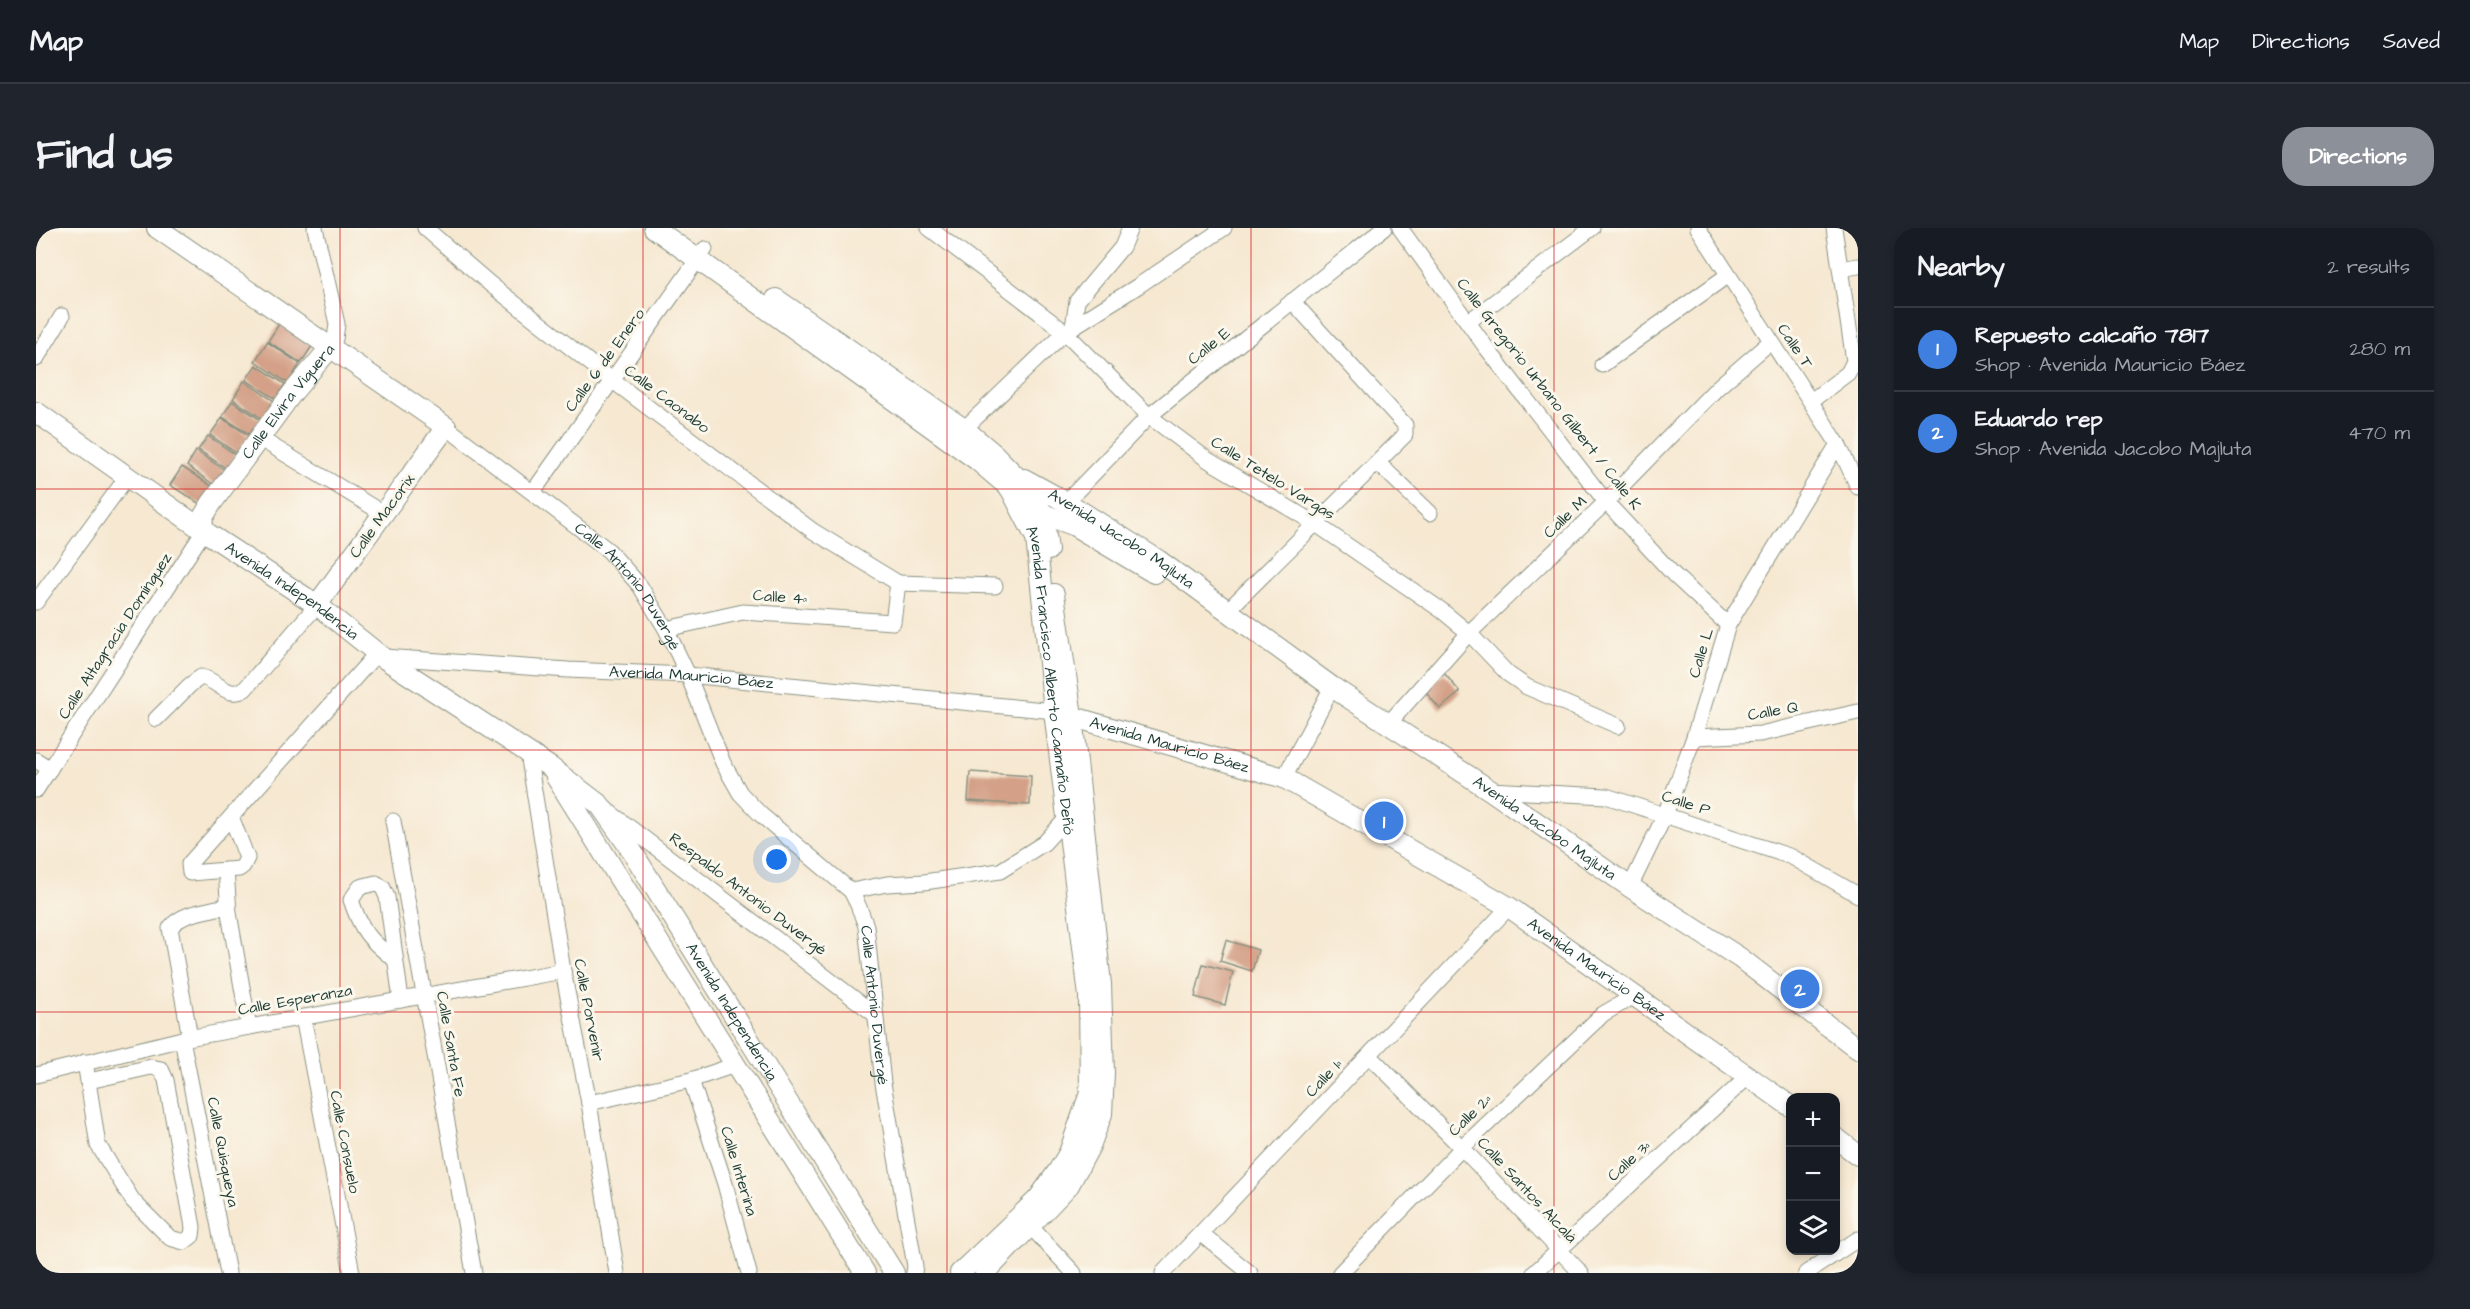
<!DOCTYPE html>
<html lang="en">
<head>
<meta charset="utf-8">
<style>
  body { margin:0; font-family:"Architects Daughter",sans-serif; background:#20242c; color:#f1f3f6 }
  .controls { position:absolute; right:18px; bottom:18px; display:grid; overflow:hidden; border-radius:12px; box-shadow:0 3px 9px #0003 }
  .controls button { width:54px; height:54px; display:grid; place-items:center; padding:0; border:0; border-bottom:2px solid #363941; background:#171b24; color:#f1f3f6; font:30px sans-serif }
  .you { position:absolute; left:741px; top:632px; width:21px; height:21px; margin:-15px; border:4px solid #fff; border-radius:50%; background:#1a73e8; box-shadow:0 0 0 9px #1a73e833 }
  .badge { display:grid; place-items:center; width:39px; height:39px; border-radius:50%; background:#8c9099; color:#fff; font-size:20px; font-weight:700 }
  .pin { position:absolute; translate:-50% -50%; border:3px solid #fff; box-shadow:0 2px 6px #0006 }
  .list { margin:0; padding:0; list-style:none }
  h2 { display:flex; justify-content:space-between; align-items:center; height:78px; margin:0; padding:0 24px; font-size:26px }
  h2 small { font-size:20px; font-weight:400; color:#9ea1a6 }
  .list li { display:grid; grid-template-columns:39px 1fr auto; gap:18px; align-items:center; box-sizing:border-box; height:84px; padding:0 24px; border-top:2px solid #363941 }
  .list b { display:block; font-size:22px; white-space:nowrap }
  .list p { margin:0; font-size:20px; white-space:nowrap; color:#9ea1a6 }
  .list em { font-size:20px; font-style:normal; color:#9ea1a6 }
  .icon { flex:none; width:33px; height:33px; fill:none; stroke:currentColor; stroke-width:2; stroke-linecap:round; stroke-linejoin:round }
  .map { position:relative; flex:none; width:1822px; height:1045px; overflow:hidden; border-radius:24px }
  header { display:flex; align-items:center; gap:36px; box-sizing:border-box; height:84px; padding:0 30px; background:#171b24; border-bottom:2px solid #363941 }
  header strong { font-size:28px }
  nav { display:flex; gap:33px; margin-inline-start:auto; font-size:21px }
  .intro { display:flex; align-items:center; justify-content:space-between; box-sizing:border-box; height:144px; padding:0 36px }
  h1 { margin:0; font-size:42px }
  .button { padding:15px 27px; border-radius:24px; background:#8c9099; color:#fff; font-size:21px; font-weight:700 }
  main { display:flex; gap:36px; padding:0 36px }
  aside { flex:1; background:#171b24; border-radius:24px; box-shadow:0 3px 9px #0003 }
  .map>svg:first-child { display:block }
</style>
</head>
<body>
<header>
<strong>Map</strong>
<nav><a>Map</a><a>Directions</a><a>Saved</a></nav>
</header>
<div class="intro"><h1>Find us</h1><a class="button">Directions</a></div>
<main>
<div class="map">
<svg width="1822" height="1045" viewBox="0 0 1822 1045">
  <rect width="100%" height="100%" fill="#fbf7ec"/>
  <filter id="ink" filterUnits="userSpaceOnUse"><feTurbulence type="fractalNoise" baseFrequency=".0167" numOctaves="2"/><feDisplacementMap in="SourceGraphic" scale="12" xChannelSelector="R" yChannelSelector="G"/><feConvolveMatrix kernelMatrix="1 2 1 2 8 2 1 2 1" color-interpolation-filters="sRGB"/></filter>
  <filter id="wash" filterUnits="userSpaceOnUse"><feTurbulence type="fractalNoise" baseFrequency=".008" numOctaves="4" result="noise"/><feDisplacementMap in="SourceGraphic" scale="24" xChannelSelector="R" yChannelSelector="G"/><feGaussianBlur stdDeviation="1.35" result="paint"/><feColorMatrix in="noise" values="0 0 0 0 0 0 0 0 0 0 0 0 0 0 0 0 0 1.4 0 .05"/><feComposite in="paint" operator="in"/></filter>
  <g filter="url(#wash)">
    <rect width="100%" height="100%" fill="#f6e8d1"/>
    <g id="blocks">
      <!-- building -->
      <path fill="#d4a188" d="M243,96L276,118L265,135L232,113Z
        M231,114L264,136L252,155L219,133Z
        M220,137L249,156L240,171L210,152Z
        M208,153L238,173L227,191L197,171Z
        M196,173L225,192L215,207L186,189Z
        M186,190L213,208L202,226L174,207Z
        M172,208L200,227L191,241L162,222Z
        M160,223L190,243L180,258L151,238Z
        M146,239L179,260L167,278L134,257Z
        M1408,445L1424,464L1404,481L1388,462Z
        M934,544L995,548L994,577L932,573Z
        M1190,712L1222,722L1216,743L1184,733Z
        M1167,736L1197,744L1189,777L1159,769Z"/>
    </g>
  </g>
  <g filter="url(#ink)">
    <use href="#blocks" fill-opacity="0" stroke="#8a9282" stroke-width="1.5"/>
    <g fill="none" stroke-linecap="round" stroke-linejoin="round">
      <defs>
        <g id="minor">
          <path d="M279,0L301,96L299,111L294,120"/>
          <path d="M389,0L454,56L577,153L777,303L862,355"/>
          <path d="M893,0L1029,104L1113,188L1172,232L1280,296L1405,382L1433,405L1472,446L1491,459L1582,498"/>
          <path d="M1364,0L1449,118L1570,274L1638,347L1692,397"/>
          <path d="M1662,0L1802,216L1822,259"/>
          <path d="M1805,41L1822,38"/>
          <path d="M1432,94L1556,0"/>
          <path d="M1037,99L1041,73L1086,19L1094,0"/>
          <path d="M0,131L26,88"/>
          <path d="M1566,137L1692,47"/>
          <path d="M1775,173L1812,145L1818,133L1798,0"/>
          <path id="s1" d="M410,199L555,309L573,323L604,358L630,401L652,447L687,535L704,565L724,586L815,663L822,677L830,698L847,855L879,1038L878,1045"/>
          <path d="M928,201L1029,104L1102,58L1188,0"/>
          <path d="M223,210L348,286"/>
          <path d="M1342,235L1394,285"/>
          <path d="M497,264L669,21"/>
          <path d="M1030,274L1113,188L1348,0"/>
          <path d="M862,355L959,358"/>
          <path d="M0,374L91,249"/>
          <path d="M1192,382L1369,207V197L1256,73"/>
          <path d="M630,401L707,384L857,394L862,355"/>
          <path id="s2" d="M348,429L532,442L652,447L1018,483"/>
          <path d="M120,491L154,457L165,449C182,452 191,472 209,461L281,377"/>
          <path d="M1353,495L1433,405L1570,274L1682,159L1734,114"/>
          <path d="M1658,509L1724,506L1822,484"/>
          <path d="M492,525L527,743L553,875L581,1045"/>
          <path d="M0,532L14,541"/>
          <path d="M1248,550L1296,459"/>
          <path d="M0,562L168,303"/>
          <path d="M1454,562L1570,568L1756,629L1822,667"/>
          <path d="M572,583L837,785"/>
          <path d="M196,591L211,630L207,638L203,641L154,645L153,636L341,425"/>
          <path d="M357,593L438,1045"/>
          <path d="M190,642L193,685"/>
          <path d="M1594,659L1629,587L1658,509L1692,397L1802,216"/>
          <path d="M815,663L851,656L888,654L964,643L1008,615L1031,590"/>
          <path d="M358,731C333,712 325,702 315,672L324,659L340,655L347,660L351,669L365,772"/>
          <path d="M267,789L316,1045"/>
          <path d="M154,809L134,700C145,685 169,683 186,679L190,680L193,685L213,799"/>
          <path d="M146,811L192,1045"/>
          <path d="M1334,828L1426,920L1545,1045"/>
          <path d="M49,834L62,917L97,973L134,1010L148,1014L156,1008L157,999L130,852L125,841L115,839L53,853"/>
          <path d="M0,847L146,811L527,743"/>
          <path d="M655,852L689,956L713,1045"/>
          <path d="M553,875L655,852L699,837"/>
          <path d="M995,999L1038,1045"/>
          <path d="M1166,1006L1214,1045"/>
          <path d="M1127,1045L1473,679"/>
          <path d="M1304,1045L1426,920L1567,786L1600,767"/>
          <path d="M1498,1045L1713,848"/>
          <path d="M1770,1045L1822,1011"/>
        </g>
        <g id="major">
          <path d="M121,0L410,199L281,377"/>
          <path id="s3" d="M618,0L941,232L974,260L1000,310L1018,483L1053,768L1054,865L1033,925L1022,943L1002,971L924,1045"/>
          <path d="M740,71L928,201L959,227L995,264L1007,286L1012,322"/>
          <path id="s4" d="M0,184L168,303L281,377L346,429L514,539L564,577L594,620L858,1045"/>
          <path id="s5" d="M988,251L1030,274L1122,332L1296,459L1454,562L1594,659L1704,730L1822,821"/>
          <path d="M1007,286L1037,297L1118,345"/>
          <path id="s6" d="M168,303L166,291L175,276L257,164L294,120"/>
          <path id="s7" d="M1024,485L1248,550L1473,679L1754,878"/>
          <path d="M520,549L829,1045"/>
          <path d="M1800,910L1822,927"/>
          <path d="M949,1045L1033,957L1054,918L1066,886L1068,845L1065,756L1036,488L1018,366"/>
        </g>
      </defs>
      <!-- minor casing -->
      <use href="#minor" stroke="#8a9282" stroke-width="17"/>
      <!-- major casing -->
      <use href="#major" stroke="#8a9282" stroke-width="22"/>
      <!-- minor -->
      <use href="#minor" stroke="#fff" stroke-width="15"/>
      <!-- major -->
      <use href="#major" stroke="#fff" stroke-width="20"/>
    </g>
  </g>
  <!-- grid -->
  <path fill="none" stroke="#d62828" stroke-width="1.5" stroke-opacity="0.55" d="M304,0V1045M607,0V1045M911,0V1045M1215,0V1045M1518,0V1045M0,261H1822M0,522H1822M0,784H1822"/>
  <g text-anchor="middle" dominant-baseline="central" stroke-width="6" stroke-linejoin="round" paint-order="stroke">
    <!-- street labels -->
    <g font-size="16" fill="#1f3d34" stroke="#fbf7ec">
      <text transform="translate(1173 118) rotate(-39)">Calle E</text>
      <text transform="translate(1759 118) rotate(56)">Calle T</text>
      <text transform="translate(569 132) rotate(-54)">Calle 6 de Enero</text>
      <text transform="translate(1513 166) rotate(52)">Calle Gregorio Urbano Gilbert / Calle K</text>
      <text transform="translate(631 171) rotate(37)">Calle Caonabo</text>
      <text stroke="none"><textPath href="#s6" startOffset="158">Calle Elvira Viguera</textPath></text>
      <text transform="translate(1237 250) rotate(32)">Calle Tetelo Vargas</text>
      <text transform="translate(346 288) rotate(-54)">Calle Macorix</text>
      <text transform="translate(1529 289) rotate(-44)">Calle M</text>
      <text stroke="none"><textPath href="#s5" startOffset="114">Avenida Jacobo Majluta</textPath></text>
      <text stroke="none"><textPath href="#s1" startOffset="244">Calle Antonio Duvergé</textPath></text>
      <text stroke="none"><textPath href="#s4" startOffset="312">Avenida Independencia</textPath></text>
      <text transform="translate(744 369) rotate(4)">Calle 4ª</text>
      <text transform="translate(79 408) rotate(-57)">Calle Altagracia Domínguez</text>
      <text transform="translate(1665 425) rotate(-73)">Calle L</text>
      <text stroke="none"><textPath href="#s2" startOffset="308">Avenida Mauricio Báez</textPath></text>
      <text stroke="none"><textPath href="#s3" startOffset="640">Avenida Francisco Alberto Caamaño Deñó</textPath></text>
      <text transform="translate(1737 483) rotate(-10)">Calle Q</text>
      <text stroke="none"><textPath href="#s7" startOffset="114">Avenida Mauricio Báez</textPath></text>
      <text transform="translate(1650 575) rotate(18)">Calle P</text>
      <text stroke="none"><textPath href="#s5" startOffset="627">Avenida Jacobo Majluta</textPath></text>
      <text transform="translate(712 666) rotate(37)">Respaldo Antonio Duvergé</text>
      <text stroke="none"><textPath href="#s7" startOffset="600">Avenida Mauricio Báez</textPath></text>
      <text transform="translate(259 772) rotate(-10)">Calle Esperanza</text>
      <text stroke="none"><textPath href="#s1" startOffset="748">Calle Antonio Duvergé</textPath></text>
      <text transform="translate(553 782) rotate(79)">Calle Porvenir</text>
      <text stroke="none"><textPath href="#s4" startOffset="933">Avenida Independencia</textPath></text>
      <text transform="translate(415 816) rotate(80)">Calle Santa Fe</text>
      <text transform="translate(1288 850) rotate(-47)">Calle 1ª</text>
      <text transform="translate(1434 887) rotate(-44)">Calle 2ª</text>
      <text transform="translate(309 914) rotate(79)">Calle Consuelo</text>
      <text transform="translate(187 924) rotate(79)">Calle Quisqueya</text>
      <text transform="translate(1593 933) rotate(-42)">Calle 3ª</text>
      <text transform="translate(703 943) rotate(73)">Calle Interina</text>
      <text transform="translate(1491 962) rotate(47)">Calle Santos Alcalá</text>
    </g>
  </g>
</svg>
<div class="controls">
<button>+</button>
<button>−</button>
<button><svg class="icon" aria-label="layers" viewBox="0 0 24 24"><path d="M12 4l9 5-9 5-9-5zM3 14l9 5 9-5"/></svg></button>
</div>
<div class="you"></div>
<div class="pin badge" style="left:1348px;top:593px;background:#3f7fe0">1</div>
<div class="pin badge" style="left:1764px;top:761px;background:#3f7fe0">2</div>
</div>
<aside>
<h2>Nearby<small>2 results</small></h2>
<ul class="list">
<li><span class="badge" style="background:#3f7fe0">1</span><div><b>Repuesto calcaño 7817</b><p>Shop · Avenida Mauricio Báez</p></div><em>280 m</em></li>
<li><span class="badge" style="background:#3f7fe0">2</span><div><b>Eduardo rep</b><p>Shop · Avenida Jacobo Majluta</p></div><em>470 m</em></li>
</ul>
</aside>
</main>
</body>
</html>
